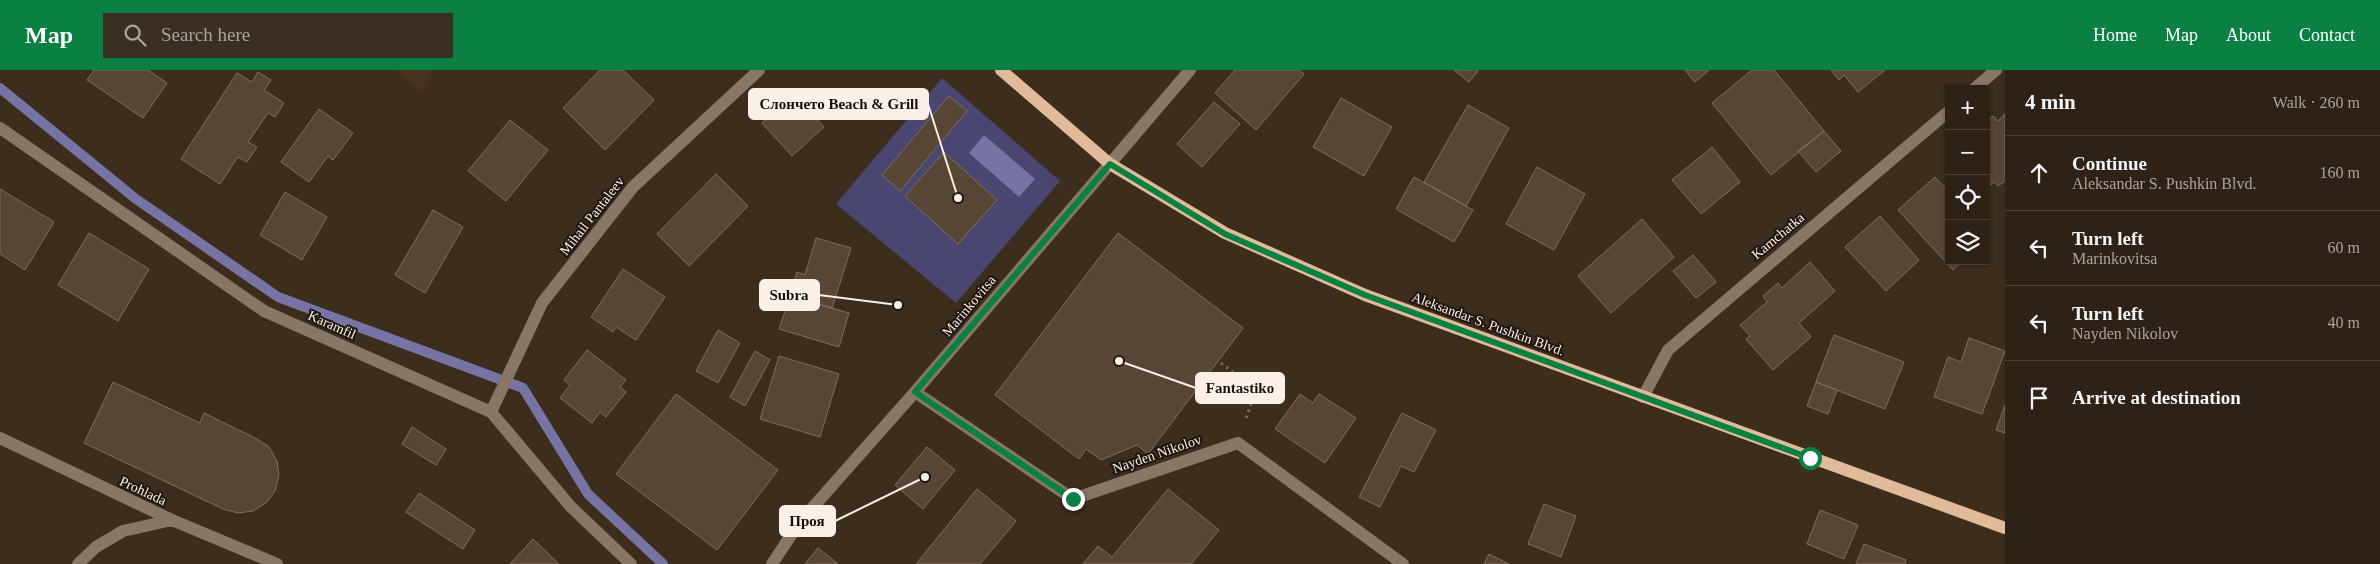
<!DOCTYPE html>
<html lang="en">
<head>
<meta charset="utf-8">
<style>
  body { margin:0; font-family:Georgia,serif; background:#3a2f23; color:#f1f3f6 }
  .controls { position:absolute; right:15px; top:15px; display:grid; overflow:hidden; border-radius:0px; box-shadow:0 1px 4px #0004 }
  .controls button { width:45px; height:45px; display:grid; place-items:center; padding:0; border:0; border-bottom:1px solid #493f35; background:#2e2216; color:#f1f3f6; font:25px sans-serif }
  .stop { position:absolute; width:15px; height:15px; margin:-11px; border:4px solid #0b8043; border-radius:50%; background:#fff }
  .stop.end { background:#0b8043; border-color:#fff; box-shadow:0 1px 5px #0008 }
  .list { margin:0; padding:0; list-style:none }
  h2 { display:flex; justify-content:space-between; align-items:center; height:65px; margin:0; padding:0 20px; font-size:21px }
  h2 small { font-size:16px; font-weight:400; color:#a7a4a1 }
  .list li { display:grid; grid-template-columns:32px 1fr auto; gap:15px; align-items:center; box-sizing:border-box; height:75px; padding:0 20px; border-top:1px solid #493f35 }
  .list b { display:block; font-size:19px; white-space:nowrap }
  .list p { margin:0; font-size:16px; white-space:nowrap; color:#a7a4a1 }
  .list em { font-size:16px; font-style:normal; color:#a7a4a1 }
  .icon { flex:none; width:28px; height:28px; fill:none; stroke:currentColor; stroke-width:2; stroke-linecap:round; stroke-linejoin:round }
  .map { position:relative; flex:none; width:2005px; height:494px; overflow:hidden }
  header { display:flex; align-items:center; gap:30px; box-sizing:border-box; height:70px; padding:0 25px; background:#0b8043; color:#fff }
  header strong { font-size:24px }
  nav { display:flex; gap:28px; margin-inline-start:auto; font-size:18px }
  .search { width:350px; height:45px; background:#3a2f23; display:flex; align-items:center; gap:12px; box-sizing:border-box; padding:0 18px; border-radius:0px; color:#a7a4a1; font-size:19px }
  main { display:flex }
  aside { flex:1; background:#2e2216 }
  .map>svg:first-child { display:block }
</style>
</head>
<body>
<header>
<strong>Map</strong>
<div class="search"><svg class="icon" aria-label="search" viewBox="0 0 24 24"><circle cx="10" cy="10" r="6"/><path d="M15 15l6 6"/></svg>Search here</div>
<nav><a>Home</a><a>Map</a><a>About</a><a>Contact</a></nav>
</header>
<main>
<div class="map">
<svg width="2005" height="494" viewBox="0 0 2005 494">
  <rect width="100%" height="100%" fill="#3d2d1d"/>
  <!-- built -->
  <path fill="#48321e" d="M394,0H434L420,22Z"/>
  <!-- green -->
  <path fill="#494771" d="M942,8L1060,111L956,233L836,134Z"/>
  <!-- water -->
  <path fill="#7674a4" d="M984,65L1035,109L1019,127L969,83Z"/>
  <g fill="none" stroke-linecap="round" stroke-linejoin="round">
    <!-- stream -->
    <path stroke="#7674a4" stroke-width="10" d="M0,18L136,129L278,227L523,318L588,424L663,494"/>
  </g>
  <!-- building -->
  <path fill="#574535" stroke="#816d5c" d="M94,0H148L167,13L143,48L87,10Z
    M600,0H623L654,30L605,80L563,38Z
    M1235,0H1299L1304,4L1256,60L1215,23Z
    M1454,0H1477L1478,1L1469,12Z
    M1685,0H1709L1695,12Z
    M1752,0H1774L1824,61L1771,105L1712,33Z
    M1831,0H1885L1858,22L1844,5L1839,10Z
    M258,2L271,10L264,20L284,33L275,47L268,43L248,72L257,77L247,92L238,87L220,114L181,89L237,3L252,12Z
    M794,24L824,57L792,86L762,53Z
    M949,26L967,41L900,121L882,105Z
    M1341,28L1392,57L1364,106L1313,77Z
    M1214,32L1240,54L1202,97L1177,74Z
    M1468,35L1509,58L1466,136L1424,112Z
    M319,39L353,63L333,90L328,86L309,112L281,92Z
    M2005,44V111L1998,116L1994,112L1986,119V52L1993,46L1998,51Z
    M510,50L548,80L506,131L468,101Z
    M1824,61L1841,81L1816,102L1798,81Z
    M1712,77L1740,112L1701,144L1672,110Z
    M944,82L997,130L958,174L905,126Z
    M1537,97L1585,124L1554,180L1506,154Z
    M716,104L748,136L689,196L657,164Z
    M1414,107L1473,140L1454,172L1396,139Z
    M1935,107L1949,122V191H1963L1953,200L1898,140Z
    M0,119L54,152L25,200L0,184Z
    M285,122L327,147L302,190L260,165Z
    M433,140L463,157L425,223L395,205Z
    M1880,146L1919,190L1886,221L1845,177Z
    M1642,149L1674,187L1611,243L1578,206Z
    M89,163L149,199L118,251L58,215Z
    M1118,163L1243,258L1148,384L1137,375L1101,390L1086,379L1079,389L995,325Z
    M816,168L851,178L832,238L790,226L797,202L805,205Z
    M1693,185L1716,212L1696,228L1673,201Z
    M1810,192L1835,221L1799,253L1811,267L1773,300L1746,269L1750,266L1740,255L1767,232L1763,226L1778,213L1782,218Z
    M623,199L665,227L636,270L616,257L613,262L591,247Z
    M790,226L849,243L839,277L779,259Z
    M718,260L740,273L718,313L696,301Z
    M1834,265L1904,292L1885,339L1816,312Z
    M1969,268L2005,281L1982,344L1934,327L1948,287L1961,292Z
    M587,280L626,310L620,317L626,322L606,347L600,342L592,353L560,328L570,315L564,310Z
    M755,281L770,290L745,336L730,327Z
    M779,286L839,304L820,367L760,349Z
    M113,312L200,353L204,343L257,369L269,377L277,391L279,405L275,421L266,433L253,441L238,443L223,439L84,373Z
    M1816,312L1837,320L1828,344L1807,336Z
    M676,324L778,400L717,480L616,404Z
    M1300,324L1313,333L1319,324L1356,348L1325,393L1275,359Z
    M2005,335V363L1996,360Z
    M1402,343L1436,360L1414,402L1401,396L1380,437L1359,427Z
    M412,357L446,379L436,395L402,374Z
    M927,377L955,400L923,439L895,415Z
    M977,419L1016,451L980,494H916Z
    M1168,419L1219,460L1191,494H1083L1098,476L1112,487Z
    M419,423L475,460L463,479L406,442Z
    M1544,434L1576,446L1561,487L1528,474Z
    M1820,440L1858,455L1844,489L1807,474Z
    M533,469L559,494H510Z
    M1864,474L1906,490L1905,494H1856Z
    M818,478L838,494H805Z
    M1489,484L1509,494H1484Z"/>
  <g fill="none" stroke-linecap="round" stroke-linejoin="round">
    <!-- path -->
    <path stroke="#796a5c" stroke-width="3" stroke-dasharray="2.5 4" stroke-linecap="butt" d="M1221,293L1256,320L1245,351"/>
    <!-- minor -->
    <path stroke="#887666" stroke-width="12" d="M1974,19L1996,0
      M0,58L264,241L491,342L571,437L631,494
      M915,322L1073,429L1238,373L1403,494
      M1643,327L1668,280L1949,41
      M491,342L542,233L633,117L759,0
      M0,368L172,450L277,494
      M78,494L96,477L123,461L172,450
      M772,494L799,453L915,322L1190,0"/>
    <!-- major -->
    <path stroke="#e1bb99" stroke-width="12" d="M1001,0L1110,94L1225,163L1365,225L2005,458"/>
  </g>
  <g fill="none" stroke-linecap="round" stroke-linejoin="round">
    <!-- route -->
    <path stroke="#0b8043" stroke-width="6" d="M1073,429L915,322L1110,94L1225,164L1365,225L1810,388"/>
  </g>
  <g text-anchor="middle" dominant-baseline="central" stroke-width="4" stroke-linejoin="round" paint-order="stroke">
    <!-- street labels -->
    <g font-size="14" fill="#fcf0e6" stroke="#1e1710">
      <text transform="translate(592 146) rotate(-52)">Mihail Pantaleev</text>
      <text transform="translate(1778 166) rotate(-40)">Kamchatka</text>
      <text transform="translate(969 236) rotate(-50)">Marinkovitsa</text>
      <text transform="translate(1488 254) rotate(20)">Aleksandar S. Pushkin Blvd.</text>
      <text transform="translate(332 255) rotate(24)">Karamfil</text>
      <text transform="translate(1157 384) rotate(-19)">Nayden Nikolov</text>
      <text transform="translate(143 421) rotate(25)">Prohlada</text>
    </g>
  </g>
  <!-- callouts -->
  <path fill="none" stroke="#fcf0e6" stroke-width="2" d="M958 128L928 34M898 235L819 225M1119 291L1196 318M925 407L835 451"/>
  <g fill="#fcf0e6" stroke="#1e1710" stroke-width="2">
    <circle cx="958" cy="128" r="5"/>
    <circle cx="898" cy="235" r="5"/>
    <circle cx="1119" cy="291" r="5"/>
    <circle cx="925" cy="407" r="5"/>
  </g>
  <g fill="#fcf0e6" stroke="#fcf0e6" stroke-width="2">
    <rect x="749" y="19" width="179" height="30" rx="5"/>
    <rect x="760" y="210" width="59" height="30" rx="5"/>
    <rect x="1196" y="303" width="88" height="30" rx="5"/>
    <rect x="780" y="436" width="55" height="30" rx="5"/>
  </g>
  <g font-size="15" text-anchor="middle" font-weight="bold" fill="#111">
    <text x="839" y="39">Слончето Beach &amp; Grill</text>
    <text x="789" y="230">Subra</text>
    <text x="1240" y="323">Fantastiko</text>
    <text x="807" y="456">Проя</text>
  </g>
</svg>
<div class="controls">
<button>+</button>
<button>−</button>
<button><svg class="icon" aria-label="locate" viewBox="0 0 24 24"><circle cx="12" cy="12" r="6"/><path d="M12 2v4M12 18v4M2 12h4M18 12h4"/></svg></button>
<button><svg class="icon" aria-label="layers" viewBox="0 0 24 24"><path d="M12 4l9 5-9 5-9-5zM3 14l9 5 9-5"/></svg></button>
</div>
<div class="stop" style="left:1810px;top:388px"></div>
<div class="stop end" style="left:1073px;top:429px"></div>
</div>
<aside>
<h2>4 min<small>Walk · 260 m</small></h2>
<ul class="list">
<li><svg class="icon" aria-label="ahead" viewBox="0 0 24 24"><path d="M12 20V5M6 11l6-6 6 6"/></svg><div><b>Continue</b><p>Aleksandar S. Pushkin Blvd.</p></div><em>160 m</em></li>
<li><svg class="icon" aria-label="left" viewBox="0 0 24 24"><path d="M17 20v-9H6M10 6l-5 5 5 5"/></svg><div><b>Turn left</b><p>Marinkovitsa</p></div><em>60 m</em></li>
<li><svg class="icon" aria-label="left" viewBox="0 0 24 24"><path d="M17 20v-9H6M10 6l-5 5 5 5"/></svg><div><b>Turn left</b><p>Nayden Nikolov</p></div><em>40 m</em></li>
<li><svg class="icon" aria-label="arrive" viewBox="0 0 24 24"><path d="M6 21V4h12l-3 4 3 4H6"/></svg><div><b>Arrive at destination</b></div></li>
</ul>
</aside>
</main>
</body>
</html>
